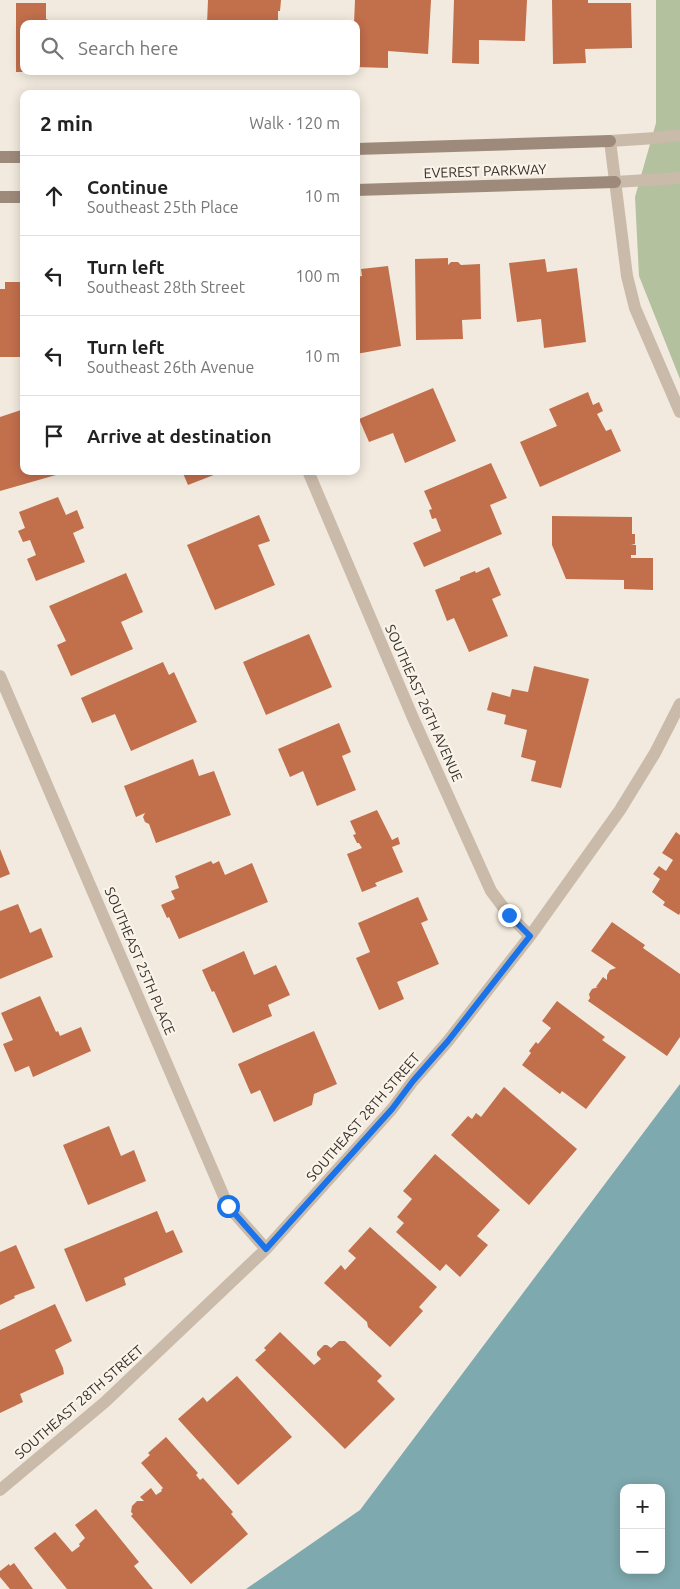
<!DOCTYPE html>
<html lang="en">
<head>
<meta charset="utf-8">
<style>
  body { margin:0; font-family:Ubuntu,sans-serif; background:#f2f2f2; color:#222 }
  .controls { position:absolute; right:15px; bottom:15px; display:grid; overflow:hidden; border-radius:10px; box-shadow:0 2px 12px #0003 }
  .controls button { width:45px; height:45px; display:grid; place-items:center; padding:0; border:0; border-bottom:1px solid #e0e0e0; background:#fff; color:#222; font:25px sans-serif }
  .stop { position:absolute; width:15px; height:15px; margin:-11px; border:4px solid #1a73e8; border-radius:50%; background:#fff }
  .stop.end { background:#1a73e8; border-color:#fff; box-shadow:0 1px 5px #0008 }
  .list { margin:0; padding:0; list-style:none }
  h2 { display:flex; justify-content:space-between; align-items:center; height:65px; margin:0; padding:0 20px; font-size:21px }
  h2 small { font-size:16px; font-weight:400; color:#767676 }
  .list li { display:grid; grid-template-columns:32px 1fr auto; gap:15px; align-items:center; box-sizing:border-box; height:80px; padding:0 20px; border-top:1px solid #e0e0e0 }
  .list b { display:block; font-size:19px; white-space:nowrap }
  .list p { margin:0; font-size:16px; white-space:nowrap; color:#767676 }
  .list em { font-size:16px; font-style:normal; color:#767676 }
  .icon { flex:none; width:28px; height:28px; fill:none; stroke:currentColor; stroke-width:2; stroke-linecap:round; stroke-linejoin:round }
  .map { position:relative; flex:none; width:680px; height:1589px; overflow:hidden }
  .search { position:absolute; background:#fff; box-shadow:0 2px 12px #0003; left:20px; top:20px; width:340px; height:55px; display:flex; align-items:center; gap:12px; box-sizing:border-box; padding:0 18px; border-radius:10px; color:#767676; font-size:19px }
  .panel { position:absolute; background:#fff; box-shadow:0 2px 12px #0003; left:20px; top:90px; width:340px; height:385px; border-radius:10px }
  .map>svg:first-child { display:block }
</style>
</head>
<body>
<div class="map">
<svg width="680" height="1589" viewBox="0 0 680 1589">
  <rect width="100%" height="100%" fill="#f2eade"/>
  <!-- green -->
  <path fill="#b3c19e" d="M656,0H680V379L639,276L635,197L656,123Z"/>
  <!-- water -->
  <path fill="#7ea9ae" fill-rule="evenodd" d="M680,1084V1589H246L360,1510ZM624,1488H661V1570H624Z"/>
  <!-- building -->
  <path fill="#c26f4c" d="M208,0H281L280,11H278V24H207Z
    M355,0H431L428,54L388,51V68L356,67V24H354Z
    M454,0H527L525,41L479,40V64L452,63Z
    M552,0H588V3H631L632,48L585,49L586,63L553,64Z
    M16,3H46V19L58,24H24V72H16Z
    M448,258V265L451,262H458L461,265L480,264L481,319L462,320L463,339L416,340L415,259Z
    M545,259L547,272L577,268L586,342L544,348L541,319L517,322L509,263Z
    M388,266L401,346L356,354V277L362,276L361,269Z
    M5,282H21L22,357H0V289H5Z
    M433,388L456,441L405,463L393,433L369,442L359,419Z
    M588,392L593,405L599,402L603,411L597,414L606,431L611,429L621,451L540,487L520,442L557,426L549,409Z
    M24,409V471H55L56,475L0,491V417Z
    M491,463L507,498L490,505L502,534L424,567L413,543L441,531L436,518L432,519L429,510L432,509L424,491Z
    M182,471H224L188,485Z
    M58,497L66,515L77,510L84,528L73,533L85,562L36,581L27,559L36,555L30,540L23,542L18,531L25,528L19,512Z
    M259,515L270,541L258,545L275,585L215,610L187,545Z
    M552,516L632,517V534H635V544L631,545H636V555H631V558H653V590L624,589V580L566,579L552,545Z
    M489,567L501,595L492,599L508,636L469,652L454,618L447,621L435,590L460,580V577L475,571L476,573Z
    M126,573L143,612L121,622L133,649L71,676L57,645L66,641L49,606Z
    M309,634L332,687L266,715L243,662Z
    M163,662L169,675L174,672L197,722L131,751L115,714L92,723L81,698Z
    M534,666L589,679L561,788L531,781L536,761L521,757L527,730L504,724L506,715L487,710L492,692L510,697L512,689L528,692Z
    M339,723L351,752L342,756L356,790L317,806L303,771L290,777L278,749Z
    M193,759L199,776L214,771L231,815L156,843L149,824L145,822L143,817L145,813L136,817L124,786Z
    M377,810L392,840L398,837L400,844L392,847L403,872L375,883L377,886L362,892L347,854L362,848L359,843H357L353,835L356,834L350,821Z
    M676,832L680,835V913L679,915L663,905L665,902L652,892L660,879L653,874L659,866L666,871L673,860L662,853Z
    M0,849L10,874L0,878Z
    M211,861L213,864L219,861L225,875L252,863L268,902L179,939L169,917L167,918L161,905L175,899L171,891L179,888L175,876Z
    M418,897L428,920L421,923L439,964L397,982L404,999L379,1010L356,958L370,952L358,923Z
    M18,904L30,933L41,928L53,957L0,979V911Z
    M612,922L645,945L643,948L680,974V1037L667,1056L588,1001L590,998L589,994L592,989L598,987H596L603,977L607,980V975L610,970L616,968L591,951Z
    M244,951L254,975L276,965L290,995L268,1005L272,1016L233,1033L214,991L212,992L202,970Z
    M40,996L56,1032L58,1031L60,1036L81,1027L91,1051L33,1077L29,1066L15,1072L3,1044L13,1040L1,1013Z
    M557,1001L605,1037L602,1040L626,1057L586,1109L562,1091L560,1094L522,1065L531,1053L529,1051L536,1042L538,1044L551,1028L542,1021Z
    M314,1031L337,1084L314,1094L312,1105L274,1122L260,1090L251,1094L238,1064Z
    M504,1087L577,1149L529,1205L451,1135L468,1116L472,1119L476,1113L481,1117Z
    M109,1126L121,1156L134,1150L146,1181L88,1205L63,1145Z
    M435,1154L500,1210L477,1236L488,1245L460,1277L446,1264L440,1271L396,1232L404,1223L397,1217L412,1199L403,1191Z
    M157,1211L166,1233L173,1230L183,1252L124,1278L126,1285L86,1302L64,1249Z
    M370,1227L437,1287L419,1307L423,1311L390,1347L368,1327L367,1322L324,1283L341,1265L345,1270L356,1258L348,1251Z
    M16,1245L35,1288L14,1296L15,1298L0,1305V1252Z
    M55,1304L72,1341L55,1350L63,1368L64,1374L20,1394L23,1402L0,1413V1330Z
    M280,1332L314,1365L321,1359L317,1355V1352L324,1345H327L331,1348L339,1341H345L382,1376L377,1381L395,1399L345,1449L255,1360L266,1350L264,1348Z
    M237,1376L292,1437L238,1485L178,1419L203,1397L207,1402Z
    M166,1437L198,1473L196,1475L200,1480L203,1478L233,1512L231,1514L248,1534L191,1584L131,1516L133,1514L131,1512L132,1506L137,1501H144L140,1497L151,1488L156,1495L162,1491L161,1490L163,1488L141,1463L150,1455L148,1453Z
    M96,1509L139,1562L134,1566L153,1589H67L34,1548L55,1532L72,1552L80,1546L79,1544L85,1538L75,1525Z
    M14,1563L33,1589H10L0,1577V1571L9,1564L10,1566Z"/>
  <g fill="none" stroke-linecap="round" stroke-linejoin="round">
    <!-- lane -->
    <path stroke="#cabaaa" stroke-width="12" d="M610,141L656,138L680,135
      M615,182L680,178"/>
    <!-- street -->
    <path stroke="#cabaaa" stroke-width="12" d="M610,141L627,276L635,308L680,412
      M308,471L413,718L491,891L509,915L530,936
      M0,676L228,1206L266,1249
      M0,1490L105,1402L266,1249L392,1109L413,1081L448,1041L530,936L620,810L655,753L680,704"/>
    <!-- secondary -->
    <path stroke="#9d8a7b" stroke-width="12" d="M356,149L610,141
      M0,157H24
      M356,190L615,182
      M0,197H24"/>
  </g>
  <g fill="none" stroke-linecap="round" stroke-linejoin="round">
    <!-- route -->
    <path stroke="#1a73e8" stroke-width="6" d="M228,1206L266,1249L392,1109L413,1081L448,1041L530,936L509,915"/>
  </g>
  <g text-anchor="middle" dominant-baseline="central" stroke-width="4.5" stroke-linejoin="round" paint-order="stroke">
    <!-- street labels -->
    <g font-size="14" fill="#372f29" stroke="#f9f3ea">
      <text transform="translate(485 171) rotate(-2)">EVEREST PARKWAY</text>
      <text transform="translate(424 703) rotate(66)">SOUTHEAST 26TH AVENUE</text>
      <text transform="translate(140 961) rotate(67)">SOUTHEAST 25TH PLACE</text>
      <text transform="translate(363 1117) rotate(-49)">SOUTHEAST 28TH STREET</text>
      <text transform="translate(79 1402) rotate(-41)">SOUTHEAST 28TH STREET</text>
    </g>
  </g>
</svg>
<div class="controls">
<button>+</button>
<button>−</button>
</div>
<div class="stop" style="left:228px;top:1206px"></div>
<div class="stop end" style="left:509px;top:915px"></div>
<div class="search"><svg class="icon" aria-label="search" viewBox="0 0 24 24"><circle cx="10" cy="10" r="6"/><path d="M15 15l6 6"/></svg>Search here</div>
<section class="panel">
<h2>2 min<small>Walk · 120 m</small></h2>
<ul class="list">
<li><svg class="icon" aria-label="ahead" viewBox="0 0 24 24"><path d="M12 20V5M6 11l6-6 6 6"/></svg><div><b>Continue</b><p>Southeast 25th Place</p></div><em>10 m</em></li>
<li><svg class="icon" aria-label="left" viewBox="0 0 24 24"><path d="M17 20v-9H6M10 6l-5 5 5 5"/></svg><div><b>Turn left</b><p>Southeast 28th Street</p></div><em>100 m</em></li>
<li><svg class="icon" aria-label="left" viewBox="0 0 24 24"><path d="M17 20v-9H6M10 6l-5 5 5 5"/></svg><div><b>Turn left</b><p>Southeast 26th Avenue</p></div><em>10 m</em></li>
<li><svg class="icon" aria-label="arrive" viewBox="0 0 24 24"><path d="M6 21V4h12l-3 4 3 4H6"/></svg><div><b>Arrive at destination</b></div></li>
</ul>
</section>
</div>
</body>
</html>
